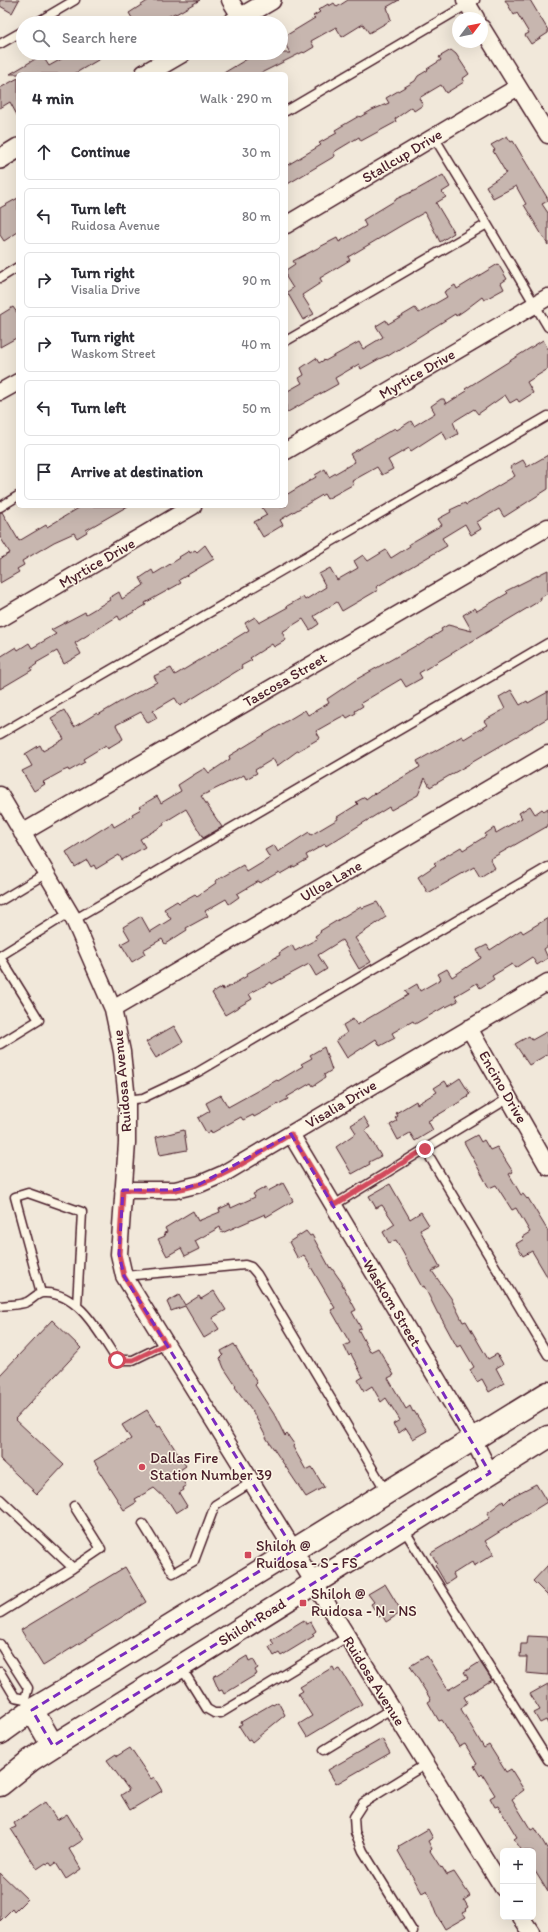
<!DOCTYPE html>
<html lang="en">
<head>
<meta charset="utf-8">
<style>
  body { margin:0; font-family:Itim,sans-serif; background:#f7f7f7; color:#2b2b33 }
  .controls { position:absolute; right:12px; bottom:12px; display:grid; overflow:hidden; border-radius:6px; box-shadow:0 4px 16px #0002 }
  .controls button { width:36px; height:36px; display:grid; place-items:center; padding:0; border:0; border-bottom:1px solid #e1e1e2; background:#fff; color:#2b2b33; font:20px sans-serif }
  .compass { position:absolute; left:452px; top:12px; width:36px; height:36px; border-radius:50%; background:#fff; box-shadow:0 4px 16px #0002; rotate:58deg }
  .stop { position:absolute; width:12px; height:12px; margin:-9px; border:3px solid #d1495b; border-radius:50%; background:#fff }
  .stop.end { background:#d1495b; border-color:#fff; box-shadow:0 1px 4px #0008 }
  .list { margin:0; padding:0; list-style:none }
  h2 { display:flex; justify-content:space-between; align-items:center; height:52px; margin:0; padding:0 16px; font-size:17px }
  h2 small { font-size:13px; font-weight:400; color:#7c7c81 }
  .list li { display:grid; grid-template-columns:26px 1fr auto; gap:12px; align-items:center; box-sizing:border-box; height:56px; margin:0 8px 8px; padding:0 8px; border:1px solid #e1e1e2; border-radius:6px }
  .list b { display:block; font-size:15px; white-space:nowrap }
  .list p { margin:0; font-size:13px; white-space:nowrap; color:#7c7c81 }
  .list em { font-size:13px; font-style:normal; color:#7c7c81 }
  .icon { flex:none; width:22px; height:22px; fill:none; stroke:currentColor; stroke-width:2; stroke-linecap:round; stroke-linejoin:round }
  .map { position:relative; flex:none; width:548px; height:1932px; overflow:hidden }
  .search { position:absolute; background:#fff; box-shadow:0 4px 16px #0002; left:16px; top:16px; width:272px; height:44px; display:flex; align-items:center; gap:10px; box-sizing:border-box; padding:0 14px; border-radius:22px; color:#7c7c81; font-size:15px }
  .panel { position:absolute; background:#fff; box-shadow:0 4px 16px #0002; left:16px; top:72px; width:272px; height:436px; border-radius:6px }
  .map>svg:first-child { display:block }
</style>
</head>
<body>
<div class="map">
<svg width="548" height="1932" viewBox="0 0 548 1932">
  <rect width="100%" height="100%" fill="#f1e8da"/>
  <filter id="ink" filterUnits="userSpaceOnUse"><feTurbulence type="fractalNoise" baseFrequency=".025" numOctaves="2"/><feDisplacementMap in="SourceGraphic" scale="8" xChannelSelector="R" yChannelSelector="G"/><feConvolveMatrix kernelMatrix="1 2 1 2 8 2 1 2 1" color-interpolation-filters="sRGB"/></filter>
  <g filter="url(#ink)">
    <!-- building -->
    <path fill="#c7b6af" stroke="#4a1f2b" d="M0,0H19L12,13L0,6Z
      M149,0H200L176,14L175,13L155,23H135L129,13Z
      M348,0H399L387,7L391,20L369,33L363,24L342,37L336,27L311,41L314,47L304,53L303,52L259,74H222L257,53H290L282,38L315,18L313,16L320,12L318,10L328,4L329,6L334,3L337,7Z
      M505,0H530L548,30V33L531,44L525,35L529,33L517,13L514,15Z
      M451,50L456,54L469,74L462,79L464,82L446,93L441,85L419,98L423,105L414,111L412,107L395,119L396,122L361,141L359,137L334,152L335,156L286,185V166L321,145L319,143L337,133L335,130L359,116L360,117L372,110L389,103L386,98L415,81L418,76L428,70L427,69L441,60L439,57Z
      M72,53H110L74,74H10L42,55L49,66Z
      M18,78V117L10,102L0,108V88Z
      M507,136L511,142L513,141L548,199V201L542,204L548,213V245L524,205L526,204L516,186L493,198L486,186L506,173L493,151L495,150L491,145Z
      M443,175L450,187L442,192L446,197L436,203L454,233L440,242L425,212L402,225L348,257L350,260L320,278L322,282L302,295L314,314L303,320L287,292L293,288L286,277V270L295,264L293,261L337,238L339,242L366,226L363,220L396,200V199L416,190Z
      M18,198V232L4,241L0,235V208Z
      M498,264L507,279L501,283L504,289L484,300L482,297L465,310L456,316L455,314L388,356V355L379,359L361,369L359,364L335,378L338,384L286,413V392L302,383L299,378L304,375L301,368L316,358L319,363L324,360L325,361L359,342L363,349L383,337L376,326L386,320L388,324L415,308L419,313L447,297L444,292L455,285L457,289Z
      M13,307L18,314V337L0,347V315Z
      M543,340L548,349V369L527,382L533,393L519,402L517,399L510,403L505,395L478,414L474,409L453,422L458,434L447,440L442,431L411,451L409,448L388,460L393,469L382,475L377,467L352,481L354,484L327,499L324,494L280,520L283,525L263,537L254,522L267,515L261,506H286V495L316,477L315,475L325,469L329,477L355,462L350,454L395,428L397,430L411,421L414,426L435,413L431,406L441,399H444L446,404L467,391L465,389Z
      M548,455V489L504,517L499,509L477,522L481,529L471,535L465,524L442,538L447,546L376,587L378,590L342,611L337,602L314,616L319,624L310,630L303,619L282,632L286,640L274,647L272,644L250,658L252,660L241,666L242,668L180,706L175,698L153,711L157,718L148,723L141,712L116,725L123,739L108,748L106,745L83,759L85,762L69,771L68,769L63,771L43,782L45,784L34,791L22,771L32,766L25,754L40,745L43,751L64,739L51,718L64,710L74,727L97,713L98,715L125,699L157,682L154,676L171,668L175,675L249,630L245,623L255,617L259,623L288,607L287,606L303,597L305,600L326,587L319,574L330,568L337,580L358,568L354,561L363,555L368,561L386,550L391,558L410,546L409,544L442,525L438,519L451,512L450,510L465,503L466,505L515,476L510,467L523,460L527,467Z
      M82,506H128L86,530L87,532L77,538L74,533L54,542L22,561L24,565L17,569L19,572L0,583V559L10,553L0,537V512H2L19,541L46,525L47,527Z
      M205,545L214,559L179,580L181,583L145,603L146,605L120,620L118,616L75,643L81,654L64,664L57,651L36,663L37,664L31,668L32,670L0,689V657L16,647L18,650L29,643L32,648L56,634L51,630L85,612L86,614L110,600L109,598L119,592L122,599L144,585L140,578L152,570L154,574L180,558L179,557L189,551L190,553L195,550L197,552Z
      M548,570V593L540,598L541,600L419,673L422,678L406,687L401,679L361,703L363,706L355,711L356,713L347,718L345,715L339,718L316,731L320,738L296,752L277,766L273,759L255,770L257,773L246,779L244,775L201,796L222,827L203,838L186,809L163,823L164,825L140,839L145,847L122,860L119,855L96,869L94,865L91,867L87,860L75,867L66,852L112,823L114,827L133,816L132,814L141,809L139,807L157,796L161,803L181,791L178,785L195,774L205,768L209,773L230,759L229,756L305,710L308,715L329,703L327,699L357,679L417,645L418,646L442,631L441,629L448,625L472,631L463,615L475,608L477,611L508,593L506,591Z
      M511,690L520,705L527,701L528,703L548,692V718L430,787L425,778L418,795L391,810L389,807L326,846L325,844L306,855L308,859L294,867V866L280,874L279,872L260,883L259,881L237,894L239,897L229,904L226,899L205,911L208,916L186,928L187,930L165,944L162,939L143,950L145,954L132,962L121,944L130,939L123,927L141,916L150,932L171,919L164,909L177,901L179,903L195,894L197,896L216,883L215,881L243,865L247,872L270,858L265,850L274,845L278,852L309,832L311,835L338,819L337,817L358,804L356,802L365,797L366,799L374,793L375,794L420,767L417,761L462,736L464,739L487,725L484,721L505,709L499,697Z
      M530,806L535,814L542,809L544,811L548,808V826L490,859L495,868L480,877L474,867L428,893L418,877L436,865L434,863L461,847L463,850L486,836L485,834L494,828L496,833L522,818L519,813Z
      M377,902L386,917L355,938L371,962L359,969L342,940L318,955L327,969L316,976L309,964L272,984L271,982L249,994L252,999L225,1015L212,993L222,987L223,990L247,976L246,974L280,955L279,953L292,945L295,951L317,939L315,936L321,932L320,931L361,906L362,908Z
      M548,918V946L544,949L548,958L537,965L532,957L515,968L512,964L492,976L494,979L480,988L477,983L455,996L458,1001L446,1007V1006L415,1024L413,1021L392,1033L395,1038L380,1046L376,1039L347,1058L336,1040L347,1033L343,1025L353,1019L357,1025L408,995L405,991L417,984L420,991L441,979L438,974L447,969L452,977L481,958L477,950L487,945L490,950L521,930L523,933Z
      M174,1026L183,1042L156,1058L146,1042Z
      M548,1031V1054L529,1065L515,1044L529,1036L532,1040Z
      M324,1047L332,1070L324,1075L325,1078L313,1086L311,1083L287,1097L288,1099L254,1117L253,1115L243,1120L241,1117L212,1133L211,1131L207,1134L198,1118L210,1111L206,1103L221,1095L228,1107L277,1080L278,1081L303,1066L301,1064L312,1058L310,1055Z
      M460,1078L470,1094L467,1096L468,1097L428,1121L433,1130L415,1141L410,1133L398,1140L390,1125L397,1121L395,1118L398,1116L396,1113L416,1101L417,1104L437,1092L434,1088L445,1081L448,1086Z
      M364,1117L370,1127L365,1130L381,1156L369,1162L370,1164L352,1174L336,1147L356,1133L351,1125Z
      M184,1130L187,1150L160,1155L156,1137Z
      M477,1135L481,1142L484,1140L490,1150L497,1147L513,1172L509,1174L521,1195L523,1194L527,1199L528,1198L548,1231V1278L532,1251L523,1256L516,1244L524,1239L522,1237L530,1232L516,1208L512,1210L496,1185L489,1188L464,1142Z
      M283,1183L293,1201L266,1217L265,1214L222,1233L220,1227L195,1241L199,1249L185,1256L181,1248L167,1256L158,1239L165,1236L164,1233L167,1232L165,1228L193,1211L198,1221L220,1212L219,1209L230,1204L231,1208L255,1197L253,1194L266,1187L268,1191Z
      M390,1184L410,1219L421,1212L429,1225L420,1230L440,1267L432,1271L451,1298L463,1322L466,1321L488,1359L497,1354L503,1364L496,1368L504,1383L489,1392L482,1379L477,1382L470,1370L474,1367L461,1345L457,1347L439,1314H438L424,1286L422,1287L396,1240L389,1243L383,1232L395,1224L382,1205L376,1208L369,1196Z
      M306,1231L310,1236L312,1235L330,1268L331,1267L343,1284H342L356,1310L352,1312L361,1328L358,1329L370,1352L378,1348L394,1375L388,1378L406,1409L410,1406L413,1412L414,1411L427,1431L413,1439L406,1428L399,1433L393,1424L400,1420L386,1398L381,1402L372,1386L364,1391L358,1380L363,1377L351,1354L349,1356L344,1346L350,1343L331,1310L335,1308L304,1255L298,1259L289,1242Z
      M214,1291L226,1310L212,1318L219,1329L204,1338L185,1306L171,1311L167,1302L179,1295L185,1305L199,1296L201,1299Z
      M52,1320L81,1348L15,1419L64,1465L37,1494L0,1459V1375Z
      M234,1344L257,1383L255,1385L274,1414L285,1436L287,1434L294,1444L293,1447L306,1470L312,1467L324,1487L306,1497L267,1439L252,1410L235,1387L236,1386L224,1368L220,1358L223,1355L221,1351Z
      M147,1410L158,1427L160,1426L186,1466L177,1472L186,1486L183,1488L184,1490L179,1493L187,1506L176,1513L169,1502L154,1488L135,1499L137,1502L124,1510L97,1468L98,1467L94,1461L131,1439L122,1425Z
      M536,1484L547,1502L485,1541L494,1554L474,1566L472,1562L453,1574L455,1578L446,1584L435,1565L437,1563L431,1553L490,1518L487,1513L503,1501L504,1504L511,1497Z
      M548,1565V1596L533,1581Z
      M125,1567L146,1602L43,1666L21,1630Z
      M385,1584L402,1612L386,1622L382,1615L379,1617L371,1604L374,1602L368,1594Z
      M304,1620L306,1624L311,1622L316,1631L312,1634L314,1636L281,1656L279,1653L274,1656L269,1647L274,1644L271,1640Z
      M528,1636L548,1637V1675L526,1673L527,1657H520L521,1644H527Z
      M247,1656L249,1661L253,1659L258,1668L255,1670L257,1674L224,1694L222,1690L219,1691L213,1677Z
      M427,1656L448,1690L468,1678L464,1672L480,1662L492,1680L464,1697L467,1702L461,1709L484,1748L489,1745L506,1772L511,1769L524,1790L512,1799L531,1830L535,1828L548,1850V1892L533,1868V1851H522L514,1839L517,1837L498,1806L495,1807L490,1798L495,1795L482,1774L480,1776L474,1766L477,1764L465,1744L459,1747L442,1720L439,1721L428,1702L431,1700L410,1666Z
      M333,1667L335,1671L340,1669L362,1704L307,1737L299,1724L312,1716L298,1694L303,1691L300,1687Z
      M548,1684V1724L546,1720L540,1723L534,1713L540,1710L530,1694Z
      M278,1702L285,1715L252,1742L250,1739L248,1740L239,1726L242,1724L241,1722L272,1704L273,1705Z
      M382,1739L390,1753L336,1784L328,1770Z
      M130,1748L151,1779L154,1777L162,1791L130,1810L121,1795L129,1790L107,1760L116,1754L117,1756Z
      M45,1802L57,1820L67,1814L83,1840L69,1849L81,1869L66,1879L56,1863L52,1866L50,1863L47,1864L46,1863L37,1869L11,1829L16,1827L14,1823Z
      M428,1829L433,1838L428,1841L432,1849L430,1851L441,1868L442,1867L447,1875L454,1872L470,1896L464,1900L468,1907L465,1909L467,1911L463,1913L466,1917L445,1929L436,1914L427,1890L422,1893L398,1851L400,1849L399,1846Z
      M0,1873L27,1899L14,1912L12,1909L0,1921Z"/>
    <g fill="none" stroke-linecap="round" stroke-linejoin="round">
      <defs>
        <path id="service" d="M36,23L75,0
          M0,44L23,31
          M286,111L475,0
          M434,137L487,224
          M0,278L18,267
          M286,341L487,224L548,327
          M0,507L18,496
          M0,734L548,416
          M0,901L45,874
          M74,920L548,643
          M0,956L69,913
          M0,957L39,1020L0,1044
          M509,1098L425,1149L548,1355
          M127,1100L143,1098L198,1072L548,867
          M334,1205L425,1149
          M124,1276L245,1265L251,1267L257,1274L387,1493
          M41,1293L15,1197L28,1193L82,1212L77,1306
          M0,1306C8,1305 20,1305 27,1302C33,1299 37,1293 43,1293C79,1291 100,1335 117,1360H133L166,1344
          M0,1499L73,1568L101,1549L74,1506
          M143,1524L173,1573L194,1561L215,1505L252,1482
          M403,1528L548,1760
          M0,1613L73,1568
          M0,1644L28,1688L25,1699
          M181,1667L207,1709L214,1713H221L347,1637
          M0,1672L15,1697L25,1699L27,1703
          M324,1750L391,1709
          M413,1932L363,1851L355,1832L354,1817L363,1803L426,1764"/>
        <path id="minor" d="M230,0L241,18
          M465,0L476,18
          M482,28L548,135
          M286,225L518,87
          M0,392L18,382
          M286,451L548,297
          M0,619L193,506
          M0,795L74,920L113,1009L122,1052L127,1100V1143L119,1254L124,1276L503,1888
          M22,833L548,527
          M113,1009L548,754
          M469,1028L548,1167
          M291,1134L473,1439L490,1473
          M123,1190H175L200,1184L223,1174L548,982
          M521,1917L531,1932"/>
        <path id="tertiary" d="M232,23L271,0
          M145,74L181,53
          M0,159L18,148"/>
        <path id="secondary" d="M32,1710L53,1746
          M0,1733L32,1710L103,1668L548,1393
          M0,1785L31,1760L53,1746L548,1437"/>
      </defs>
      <!-- service casing -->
      <use href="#service" stroke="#4a1f2b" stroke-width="11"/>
      <!-- minor casing -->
      <use href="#minor" stroke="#4a1f2b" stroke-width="19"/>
      <!-- tertiary casing -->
      <use href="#tertiary" stroke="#4a1f2b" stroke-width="22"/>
      <!-- secondary casing -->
      <use href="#secondary" stroke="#4a1f2b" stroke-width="25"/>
      <!-- service -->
      <use href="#service" stroke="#fcf5e5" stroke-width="8"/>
      <!-- minor -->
      <use href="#minor" stroke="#fcf5e5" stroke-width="16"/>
      <!-- tertiary -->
      <use href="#tertiary" stroke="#fcf5e5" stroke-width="19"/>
      <!-- secondary -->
      <use href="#secondary" stroke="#fcf5e5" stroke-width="22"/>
    </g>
  </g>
  <g fill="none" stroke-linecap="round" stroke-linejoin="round" filter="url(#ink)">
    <!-- route -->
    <path stroke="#d1495b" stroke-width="5" d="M117,1360H133L166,1344L124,1276L119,1254L123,1190C140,1190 159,1192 176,1190C218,1184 255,1155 291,1134L334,1205L425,1149"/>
  </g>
  <!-- marked area -->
  <path fill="none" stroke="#7b2cbf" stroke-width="3" stroke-dasharray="8 5" stroke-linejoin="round" d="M291,1134L490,1473L53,1746L32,1710L294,1550L124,1276L119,1254L123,1190H175L200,1184Z"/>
  <!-- markers -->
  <g fill="#d1495b" stroke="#fcf5e5" stroke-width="1.5">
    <circle cx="142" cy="1467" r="4"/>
    <rect x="244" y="1551" width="8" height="8" rx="2"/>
    <rect x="299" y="1599" width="8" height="8" rx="2"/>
  </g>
  <g text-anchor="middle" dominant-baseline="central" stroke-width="3" stroke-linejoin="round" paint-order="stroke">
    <!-- street labels -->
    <g font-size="15" fill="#4a1f2b" stroke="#fcf5e5">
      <text transform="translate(402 156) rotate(-31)">Stallcup Drive</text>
      <text transform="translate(417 374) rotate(-30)">Myrtice Drive</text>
      <text transform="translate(97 563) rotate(-30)">Myrtice Drive</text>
      <text transform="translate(285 680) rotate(-30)">Tascosa Street</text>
      <text transform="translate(331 881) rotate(-30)">Ulloa Lane</text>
      <text transform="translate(122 1081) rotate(-95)">Ruidosa Avenue</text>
      <text transform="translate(503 1087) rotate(60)">Encino Drive</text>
      <text transform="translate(341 1104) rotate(-31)">Visalia Drive</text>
      <text transform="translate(392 1303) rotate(59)">Waskom Street</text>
      <text transform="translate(252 1622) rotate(-32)">Shiloh Road</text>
      <text transform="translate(374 1681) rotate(58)">Ruidosa Avenue</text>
    </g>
    <!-- poi labels -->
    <g font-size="15" fill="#4a1f2b" stroke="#fcf5e5" text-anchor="start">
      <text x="150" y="1458">Dallas Fire<tspan x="150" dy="17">Station Number 39</tspan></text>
      <text x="256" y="1546">Shiloh @<tspan x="256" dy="17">Ruidosa - S - FS</tspan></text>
      <text x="311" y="1594">Shiloh @<tspan x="311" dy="17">Ruidosa - N - NS</tspan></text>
    </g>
  </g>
</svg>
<div class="controls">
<button>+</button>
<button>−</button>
</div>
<svg class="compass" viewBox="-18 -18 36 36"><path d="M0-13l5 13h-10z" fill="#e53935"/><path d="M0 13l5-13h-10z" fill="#7c7c81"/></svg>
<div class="stop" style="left:117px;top:1360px"></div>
<div class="stop end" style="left:425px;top:1149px"></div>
<div class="search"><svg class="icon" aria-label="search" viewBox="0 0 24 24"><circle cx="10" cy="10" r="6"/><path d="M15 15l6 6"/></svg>Search here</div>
<section class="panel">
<h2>4 min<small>Walk · 290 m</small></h2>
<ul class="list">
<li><svg class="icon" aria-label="ahead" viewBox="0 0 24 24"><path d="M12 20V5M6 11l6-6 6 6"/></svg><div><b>Continue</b></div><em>30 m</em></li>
<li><svg class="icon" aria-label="left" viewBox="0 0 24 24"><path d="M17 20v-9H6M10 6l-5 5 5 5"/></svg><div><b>Turn left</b><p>Ruidosa Avenue</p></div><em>80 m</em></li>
<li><svg class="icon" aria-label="right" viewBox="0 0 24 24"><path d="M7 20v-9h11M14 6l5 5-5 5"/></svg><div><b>Turn right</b><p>Visalia Drive</p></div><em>90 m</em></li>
<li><svg class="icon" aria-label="right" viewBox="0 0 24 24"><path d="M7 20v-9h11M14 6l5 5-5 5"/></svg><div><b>Turn right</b><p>Waskom Street</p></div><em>40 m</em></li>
<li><svg class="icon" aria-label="left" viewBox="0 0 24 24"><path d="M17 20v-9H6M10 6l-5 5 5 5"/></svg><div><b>Turn left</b></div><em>50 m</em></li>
<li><svg class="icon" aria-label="arrive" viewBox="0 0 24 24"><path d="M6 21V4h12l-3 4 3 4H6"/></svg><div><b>Arrive at destination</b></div></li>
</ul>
</section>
</div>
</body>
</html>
